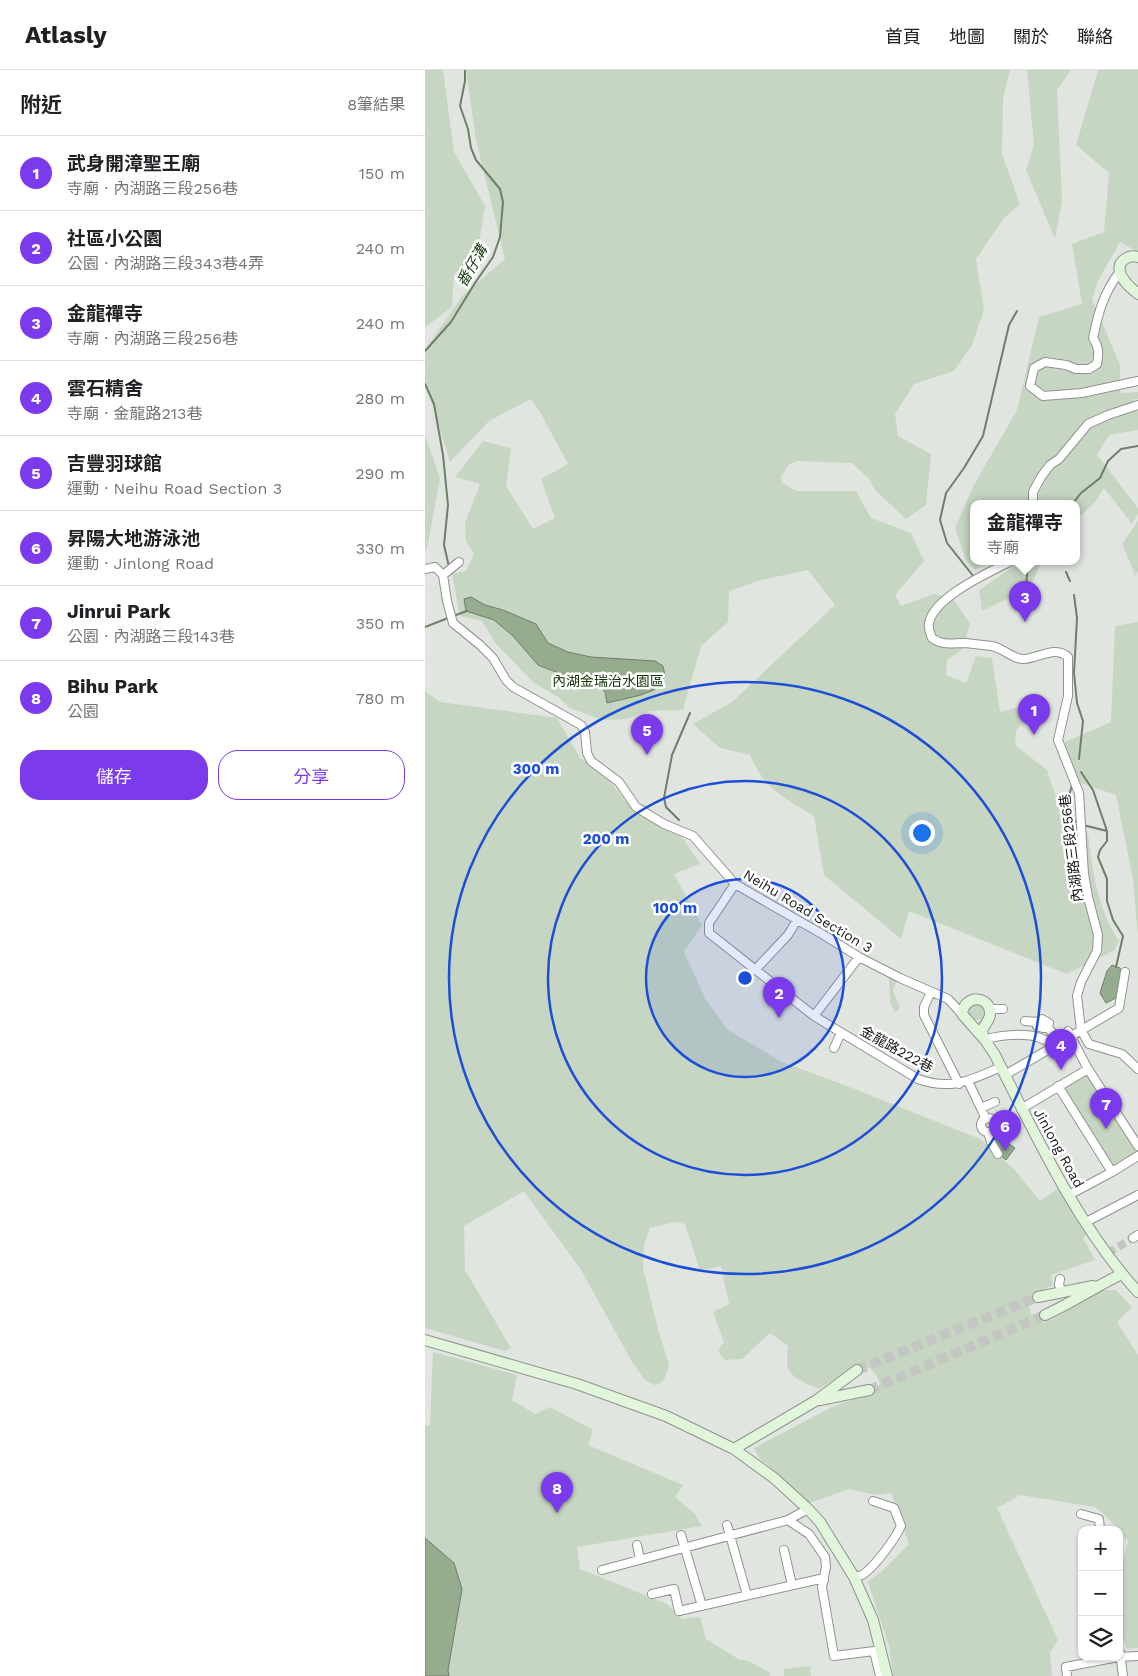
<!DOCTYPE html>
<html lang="zh-TW">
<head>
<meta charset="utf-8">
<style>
  body { margin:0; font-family:"Work Sans","Noto Sans TC",sans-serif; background:#f2f2f2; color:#202124 }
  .controls { position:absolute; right:15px; bottom:15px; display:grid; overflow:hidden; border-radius:10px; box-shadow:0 1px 4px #0004 }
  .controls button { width:45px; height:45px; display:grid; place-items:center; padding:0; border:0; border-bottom:1px solid #e0e0e0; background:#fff; color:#202124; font:25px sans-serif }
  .you { position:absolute; left:496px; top:762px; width:18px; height:18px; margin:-12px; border:4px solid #fff; border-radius:50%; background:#1a73e8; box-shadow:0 0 0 8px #1a73e833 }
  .badge { display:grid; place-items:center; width:32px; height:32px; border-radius:50%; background:#7c3aed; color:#fff; font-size:16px; font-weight:700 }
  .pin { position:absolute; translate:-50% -41px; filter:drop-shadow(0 1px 2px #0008) }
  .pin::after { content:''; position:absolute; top:26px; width:18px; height:15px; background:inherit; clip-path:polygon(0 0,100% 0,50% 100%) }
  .popup { position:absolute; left:545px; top:430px; width:110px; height:65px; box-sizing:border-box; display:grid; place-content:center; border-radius:10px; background:#fff; filter:drop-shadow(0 1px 4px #0005); font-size:16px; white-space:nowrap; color:#757577 }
  .popup b { font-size:19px; color:#202124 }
  .popup::after { content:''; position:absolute; left:50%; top:100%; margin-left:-10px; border:10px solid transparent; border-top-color:#fff }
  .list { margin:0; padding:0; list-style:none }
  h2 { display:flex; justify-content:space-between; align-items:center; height:65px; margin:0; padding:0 20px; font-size:21px }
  h2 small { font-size:16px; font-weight:400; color:#757577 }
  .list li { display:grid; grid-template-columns:32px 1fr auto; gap:15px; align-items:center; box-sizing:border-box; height:75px; padding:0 20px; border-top:1px solid #e0e0e0 }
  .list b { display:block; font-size:19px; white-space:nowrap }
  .list p { margin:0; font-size:16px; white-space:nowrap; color:#757577 }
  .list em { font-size:16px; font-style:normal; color:#757577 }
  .actions { display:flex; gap:10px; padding:15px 20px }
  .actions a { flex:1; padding:11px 0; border:1px solid #7c3aed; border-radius:20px; text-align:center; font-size:18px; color:#7c3aed }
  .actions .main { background:#7c3aed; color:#fff }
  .icon { flex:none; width:28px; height:28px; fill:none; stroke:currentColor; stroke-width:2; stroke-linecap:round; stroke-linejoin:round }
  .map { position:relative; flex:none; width:713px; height:1606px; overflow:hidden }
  header { display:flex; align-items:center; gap:30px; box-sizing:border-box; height:70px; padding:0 25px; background:#fff; border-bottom:1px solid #e0e0e0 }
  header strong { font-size:24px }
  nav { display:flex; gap:28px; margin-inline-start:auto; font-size:18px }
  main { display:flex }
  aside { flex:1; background:#fff }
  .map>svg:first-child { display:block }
</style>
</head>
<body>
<header>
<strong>Atlasly</strong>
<nav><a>首頁</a><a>地圖</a><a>關於</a><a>聯絡</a></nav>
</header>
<main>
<aside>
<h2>附近<small>8筆結果</small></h2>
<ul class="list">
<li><span class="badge">1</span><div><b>武身開漳聖王廟</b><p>寺廟 · 內湖路三段256巷</p></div><em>150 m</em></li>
<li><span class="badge">2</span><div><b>社區小公園</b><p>公園 · 內湖路三段343巷4弄</p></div><em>240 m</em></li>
<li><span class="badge">3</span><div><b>金龍禪寺</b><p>寺廟 · 內湖路三段256巷</p></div><em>240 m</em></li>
<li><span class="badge">4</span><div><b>雲石精舍</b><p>寺廟 · 金龍路213巷</p></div><em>280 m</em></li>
<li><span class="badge">5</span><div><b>吉豐羽球館</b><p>運動 · Neihu Road Section 3</p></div><em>290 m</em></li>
<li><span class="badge">6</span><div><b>昇陽大地游泳池</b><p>運動 · Jinlong Road</p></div><em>330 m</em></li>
<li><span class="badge">7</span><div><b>Jinrui Park</b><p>公園 · 內湖路三段143巷</p></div><em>350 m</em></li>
<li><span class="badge">8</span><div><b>Bihu Park</b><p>公園</p></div><em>780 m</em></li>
</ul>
<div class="actions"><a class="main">儲存</a><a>分享</a></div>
</aside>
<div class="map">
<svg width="713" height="1606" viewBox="0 0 713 1606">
  <rect width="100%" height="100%" fill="#e1e5e0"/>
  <!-- green -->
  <path fill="#c6d6c2" d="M0,0H18L29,82L60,136L52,187L29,204L27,237L0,257Z
    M41,0H585L578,29L577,84L595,134L579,148L551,189L559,240L547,275L529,301L489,314L470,344L473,366L506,384L501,435L481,449L450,420L444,409L427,393L372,391L363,395L356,407L357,413L372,421H431L446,448L486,463L499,491L470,525L476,536L509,524L528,529L545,553L538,579L522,590L521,605L541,613L551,586L567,588L575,642L594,637L602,645L591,661L590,675L622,700L642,760L663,763C667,799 673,840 694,871L690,880L642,904L484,841L476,869L399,805L389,746C357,726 341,721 325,685L295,678L268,654L307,632L410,535L383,500L336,510L304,521L303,552L276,576L258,640L223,641L202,649L177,650L145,638L133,627L109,613L71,574L57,551L35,546L27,504L41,501L49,484L41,471L40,453L55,414L30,407L58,371L86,378L81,416L108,459L130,448L116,409L143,394L116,344L106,329L64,351L25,392L0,311V280L38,225L80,189L51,70Z
    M602,0H646L632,20L637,130L630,169L601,100L609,75Z
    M673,0H713V182L695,172L673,211L667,229L695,295V323L713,322V329H708L713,342V360L684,365L672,385L713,438V444L707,454L679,418L670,432L651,450V433H549V491H566L550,500L541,490L530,458L549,415L592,340L614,247L657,234L647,174L679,162L684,103L651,75Z
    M0,365L15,408L2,479L0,480Z
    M713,451V501L711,506L697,474Z
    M597,491H617L605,518L557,541L554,520Z
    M713,552V867L708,809L691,725L650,711L640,672L686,652L690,556Z
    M0,621L15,632L132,648L155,688L178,702L200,731L220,735L255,764L275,794L249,804L277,855L259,882L281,930L303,960L357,992L422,1016L555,1069L589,1099L615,1131L638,1115L666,1161L658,1168L670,1190L626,1205L628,1215L601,1227L606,1244L618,1252L627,1250L678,1220H691L707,1237L692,1252L713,1285V1578L702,1579L694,1557V1500L696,1499L703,1471L681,1446L670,1437L595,1425L572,1438L633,1570L625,1582L627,1606H468L464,1576L443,1512L456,1502L484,1474L466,1423L451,1425L424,1419L385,1433L335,1389L329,1378L407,1337L451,1321L455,1313C450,1301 446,1297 434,1294L394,1319C386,1315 368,1309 364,1300C360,1293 363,1283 363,1276L345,1263L317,1289L300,1290L293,1281L299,1272L288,1242L304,1234L296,1196L275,1201L260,1154L250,1152L225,1158L219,1175L218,1198L233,1259L244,1295L240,1308L236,1313L229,1315L220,1310L206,1290L156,1200L99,1121L39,1156L40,1200L86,1278L80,1281L0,1258Z
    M464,905L472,909L468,921L475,938L470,942L465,932Z
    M544 942a8 8 0 1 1 16 0a8 8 0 1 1-16 0Z
    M663,999L713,1076V1086L687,1102L633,1016Z
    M8,1282L92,1305L87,1330L110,1344L125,1337L168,1360L163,1375L258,1415L250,1427L270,1444L277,1456L152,1477L155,1499L242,1534L257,1549L275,1547L281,1569L315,1590L324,1591L345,1603V1606H0V1356L5,1355Z
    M385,1596L386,1606H359V1599Z"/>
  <!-- water -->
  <path fill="#95ac8e" stroke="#6f7f6a" d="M46,527L60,535L78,540L111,554L123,573L143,582L166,587L230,591L238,596L240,606L229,620L216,625L182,633L180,622L170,610L146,608L113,595L88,566L69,550L41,541L39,529Z
    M687,895L695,898L698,903L691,928L681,933L675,923L682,901Z
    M574,1067L590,1078L581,1090L575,1085L567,1071Z
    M0,1468L29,1493L37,1519L23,1600L24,1606H0Z"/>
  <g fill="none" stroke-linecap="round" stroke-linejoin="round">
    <!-- stream -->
    <path stroke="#6f7f6a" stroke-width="2" d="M0,281L26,252L50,213L68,187L75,167L78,132L75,119L51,90L46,78L43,59L35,36L40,11V0
      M0,314L9,334L18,385L23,435L19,475L24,497
      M648,433L656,423L675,408L683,391L696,379L713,376
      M641,502L645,511
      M549,507L522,473L515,450L521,423L539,398L558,366L584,255L592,241
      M649,525L652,548L649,603L652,633L658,651L654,689
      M599,534L603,496L606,491
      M28,546L42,541
      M0,557L23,548
      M656,702L668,720L682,761V771L675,780L673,787L682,809V831L688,850L698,866L691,897
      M647,715L641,737L646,748L654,754
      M254,750L241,737L239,728L247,685L265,643
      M658,755L682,761"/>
    <!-- street-tunnel -->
    <path stroke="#c3c6c2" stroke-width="8" stroke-dasharray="8 4" stroke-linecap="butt" d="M683,1183L708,1168"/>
    <!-- secondary-tunnel -->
    <path stroke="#c3c6c2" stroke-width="10" stroke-dasharray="10 5" stroke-linecap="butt" d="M432,1300L613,1227
      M444,1320L620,1245"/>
    <defs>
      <path id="street" d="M695,201C678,225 674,240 668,268C674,277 674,283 672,294L664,299H651L641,295L620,292L609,298L605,316L618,326L657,323L713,311
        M608,433V422L616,407L625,395L634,389L663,354L683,345L713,335
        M586,491C563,503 509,527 504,553C503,557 505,563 507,568C518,576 527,573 540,573C549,574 558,575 567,576C578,578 589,590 599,589C614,588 631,575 643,587V626L633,670L654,723L659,804L663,827L673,865L672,881L656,912L652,926L656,960L664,974L697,984L713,999
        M0,499L10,497L18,505L22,531L28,553L55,575L68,588L81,610L88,617L156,655L160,662L162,683L166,691L194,712L211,737L239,754L268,766L310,814L397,864L434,887L475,908L523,929L537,944
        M18,505L34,492
        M310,814L284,853V863L389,946L493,1009C526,1021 546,1010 576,997
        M330,900L363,865L372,850
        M506,922L499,937V945L534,1014
        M565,939H578
        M389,946L434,887
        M600,951L612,952
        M623,958H618L612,956V952L617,949L624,953L623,958L636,972
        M643,961L663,999L713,1076
        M560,970C571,965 599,963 611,967C618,968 624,972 629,976
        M409,978L416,963
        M580,1005L694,938L700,902
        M543,1011L561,1049
        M633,1016L687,1102
        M556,1038L570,1032
        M596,1039L663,999
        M556 1055a7 7 0 1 1 14 0a7 7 0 1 1-14 0Z
        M563,1062L566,1072L573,1084
        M644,1125L687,1102L713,1086
        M661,1152L713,1125
        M708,1168L713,1165
        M635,1209L634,1215L637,1222
        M656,1444L674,1449L675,1460
        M363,1450L384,1464L400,1487L401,1497L397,1517L409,1586L449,1581L455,1606
        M302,1455L322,1525
        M256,1465L277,1536
        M212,1475L215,1489
        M359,1480L367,1515
        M177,1500L363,1450L383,1439
        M429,1507C432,1506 435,1506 437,1505C449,1498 470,1469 476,1456L469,1438L448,1431
        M227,1524L249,1519L254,1541L395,1509L399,1510
        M695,1583L698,1606
        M694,1587L713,1586
        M642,1606L641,1597L693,1587"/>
      <path id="secondary" d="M713,187C704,184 692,191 695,202C697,211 706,218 713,224
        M560,970L557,962C558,955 565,951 565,944C566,925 539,924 537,944L560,970L570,985C610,1064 653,1157 713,1222
        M613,1227L668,1216
        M620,1245C647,1233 671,1216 697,1204
        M0,1270L152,1314L241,1346L309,1379L349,1408L383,1439L395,1452L429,1507L448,1550L462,1606
        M395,1330L444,1320
        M309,1379L392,1330L432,1300"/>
    </defs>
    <!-- street casing -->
    <use href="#street" stroke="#8f938e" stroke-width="10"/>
    <!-- secondary casing -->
    <use href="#secondary" stroke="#8f938e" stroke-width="12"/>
    <!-- street -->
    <use href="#street" stroke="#fff" stroke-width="8"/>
    <!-- secondary -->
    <use href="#secondary" stroke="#e0f5d9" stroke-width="10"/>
  </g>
  <!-- distance rings -->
  <circle cx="320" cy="908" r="99" fill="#1d4ed8" fill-opacity=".12"/>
  <g fill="none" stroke="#1d4ed8" stroke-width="2.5">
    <circle cx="320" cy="908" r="99"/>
    <circle cx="320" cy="908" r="197"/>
    <circle cx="320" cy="908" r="296"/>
  </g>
  <g text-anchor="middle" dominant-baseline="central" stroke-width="5" stroke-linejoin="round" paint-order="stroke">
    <!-- park labels -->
    <g font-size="14" fill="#113205" stroke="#fff">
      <text x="183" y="611">內湖金瑞治水園區</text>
    </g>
    <!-- street labels -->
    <g font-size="14" fill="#161715" stroke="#fff">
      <text transform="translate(646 778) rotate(-97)">內湖路三段256巷</text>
      <text transform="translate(383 841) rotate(31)">Neihu Road Section 3</text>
      <text transform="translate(472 979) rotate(29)">金龍路222巷</text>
      <text transform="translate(634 1078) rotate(61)">Jinlong Road</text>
    </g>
    <!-- water labels -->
    <g font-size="15" font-style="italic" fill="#204116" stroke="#fff">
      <text transform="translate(47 196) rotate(-60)">番仔溝</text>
    </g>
  </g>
  <circle cx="320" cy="908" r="8" fill="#1d4ed8" stroke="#fff" stroke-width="2.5"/>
  <g font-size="15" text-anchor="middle" font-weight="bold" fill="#1d4ed8" stroke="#fff" stroke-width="5" stroke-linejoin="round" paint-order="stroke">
    <text x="111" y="704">300 m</text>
    <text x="181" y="774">200 m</text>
    <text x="250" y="843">100 m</text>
  </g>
</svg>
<div class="controls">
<button>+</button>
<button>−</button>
<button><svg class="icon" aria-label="layers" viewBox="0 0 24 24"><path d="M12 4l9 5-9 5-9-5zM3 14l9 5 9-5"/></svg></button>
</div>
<div class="you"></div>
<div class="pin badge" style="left:609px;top:665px">1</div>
<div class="pin badge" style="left:354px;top:948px">2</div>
<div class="pin badge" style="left:600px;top:552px">3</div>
<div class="popup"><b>金龍禪寺</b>寺廟</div>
<div class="pin badge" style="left:636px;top:1000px">4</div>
<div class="pin badge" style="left:222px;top:685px">5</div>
<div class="pin badge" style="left:580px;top:1081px">6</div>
<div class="pin badge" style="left:681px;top:1059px">7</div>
<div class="pin badge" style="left:132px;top:1443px">8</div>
</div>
</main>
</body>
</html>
